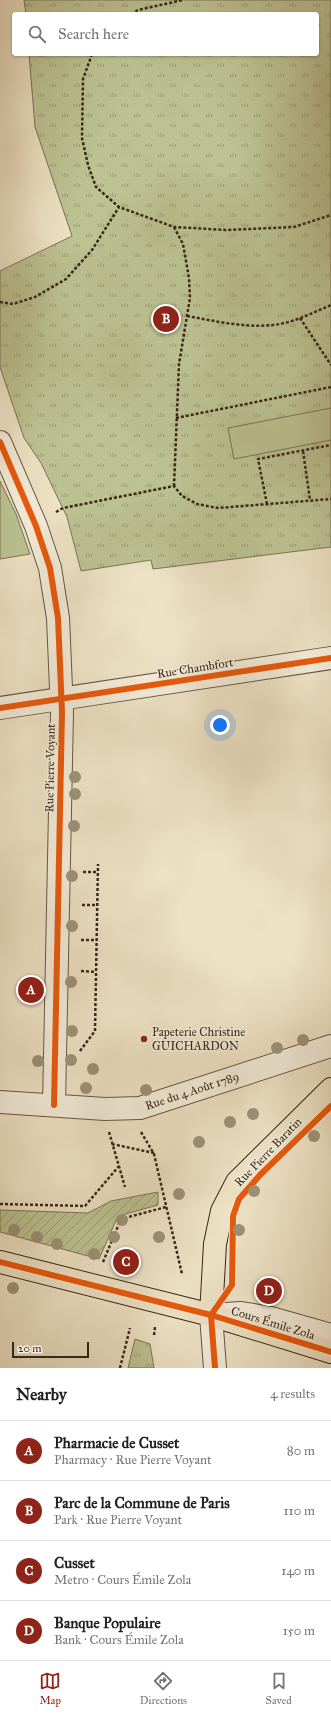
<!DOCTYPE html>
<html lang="en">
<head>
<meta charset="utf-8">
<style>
  body { margin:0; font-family:"IM FELL Great Primer",serif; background:#f2f2f2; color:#202124 }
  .scale { position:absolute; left:12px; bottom:10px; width:77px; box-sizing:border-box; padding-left:4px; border:2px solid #392719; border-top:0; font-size:11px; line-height:14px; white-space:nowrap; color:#392719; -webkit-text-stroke:3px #f3ecd9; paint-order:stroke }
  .you { position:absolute; left:220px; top:725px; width:14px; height:14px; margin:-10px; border:3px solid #fff; border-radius:50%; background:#1a73e8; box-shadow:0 0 0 6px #1a73e833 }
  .badge { display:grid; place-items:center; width:26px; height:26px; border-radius:50%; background:#8f2418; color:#fff; font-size:13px; font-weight:700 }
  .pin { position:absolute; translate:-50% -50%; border:2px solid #fff; box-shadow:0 1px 4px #0006 }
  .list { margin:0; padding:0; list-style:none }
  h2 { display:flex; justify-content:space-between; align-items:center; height:52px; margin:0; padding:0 16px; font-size:17px }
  h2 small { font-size:13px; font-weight:400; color:#757577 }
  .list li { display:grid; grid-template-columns:26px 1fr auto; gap:12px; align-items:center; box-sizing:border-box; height:60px; padding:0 16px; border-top:1px solid #e0e0e0 }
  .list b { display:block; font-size:15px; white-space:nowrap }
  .list p { margin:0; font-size:13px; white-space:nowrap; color:#757577 }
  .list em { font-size:13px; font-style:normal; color:#757577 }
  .icon { flex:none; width:22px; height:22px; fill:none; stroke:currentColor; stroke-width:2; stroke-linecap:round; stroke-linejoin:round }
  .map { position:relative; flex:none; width:331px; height:1368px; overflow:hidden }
  .search { position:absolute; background:#fff; box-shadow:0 1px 3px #0004; left:12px; right:12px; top:12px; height:44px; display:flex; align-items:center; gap:10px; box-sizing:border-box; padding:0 14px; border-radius:4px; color:#757577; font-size:15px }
  .sheet { height:292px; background:#fff }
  nav { display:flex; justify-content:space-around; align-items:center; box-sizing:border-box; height:56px; border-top:1px solid #e0e0e0; background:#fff; font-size:11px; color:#757577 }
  nav a { display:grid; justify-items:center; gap:2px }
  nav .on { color:#8f2418 }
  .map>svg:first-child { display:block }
</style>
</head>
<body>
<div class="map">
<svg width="331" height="1368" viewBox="0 0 331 1368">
  <defs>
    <pattern id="grass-tufts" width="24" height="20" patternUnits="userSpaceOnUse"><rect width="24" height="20" fill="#bcc292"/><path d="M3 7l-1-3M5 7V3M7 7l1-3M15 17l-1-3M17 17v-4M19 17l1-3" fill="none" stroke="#9a9e76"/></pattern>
    <pattern id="garden-furrows" width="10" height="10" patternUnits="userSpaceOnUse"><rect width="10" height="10" fill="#bcc292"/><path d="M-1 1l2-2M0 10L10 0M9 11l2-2" fill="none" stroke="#9a9e76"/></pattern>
  </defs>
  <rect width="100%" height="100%" fill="#ede2c5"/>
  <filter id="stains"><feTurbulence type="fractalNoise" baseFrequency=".005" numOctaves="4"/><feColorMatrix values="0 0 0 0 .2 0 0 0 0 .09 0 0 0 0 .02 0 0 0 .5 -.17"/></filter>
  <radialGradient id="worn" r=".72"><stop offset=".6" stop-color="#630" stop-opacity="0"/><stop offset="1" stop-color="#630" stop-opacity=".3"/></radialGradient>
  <!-- grass -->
  <path fill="url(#grass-tufts)" stroke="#7a7456" d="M24,0H331V547L153,569L151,560L81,571L67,517L41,463L24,438L0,367V271L72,236L35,127L29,54H317V14H26Z
    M135,1339L150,1344L154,1368H128Z"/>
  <!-- garden -->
  <path fill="url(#garden-furrows)" stroke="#7a7456" d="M158,1192V1205L118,1216L99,1259L0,1232V1210L88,1213L111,1201Z"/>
  <!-- pitch -->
  <path fill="#bcc292" stroke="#7a7456" d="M331,408V440L234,459L228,428Z
    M0,481L16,514L30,554L0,559Z"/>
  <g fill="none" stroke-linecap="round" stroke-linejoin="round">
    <defs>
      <path id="minor" d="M0,442L36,526L50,568L58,618L62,712L54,1105
        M0,708L331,658
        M0,1102L105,1109L140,1108L331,1046
        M215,1368L211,1315L241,1313L271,1318L331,1335"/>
      <path id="major" d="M0,1262L211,1315L331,1352
        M211,1315L215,1244L222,1211L237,1182L331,1089"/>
    </defs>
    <!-- minor casing -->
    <use href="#minor" stroke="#665644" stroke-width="24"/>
    <!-- major casing -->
    <use href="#major" stroke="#392719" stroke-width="24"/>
    <!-- path -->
    <path stroke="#392719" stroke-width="2.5" stroke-dasharray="3 2" stroke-linecap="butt" d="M131,14L138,10L183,0
      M92,54L83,79L82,138L88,165L96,187L119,207L174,227L226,230L294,227L331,215
      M174,227L183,244L189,278L190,298L179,364L174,486
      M0,302L13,304L35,297L66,279L92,250L119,207
      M187,316C215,321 244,328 273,325C293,323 312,313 331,305
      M300,318L331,365
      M176,418L331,387
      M303,451L310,500
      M267,504L258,459L331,445
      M56,512L63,508L174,486L182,496L197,504L218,508L331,499
      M83,872H98
      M82,905H97
      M81,940H97
      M81,971L96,972
      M80,1051L95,1031L98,864
      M109,1132L125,1187
      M141,1132L154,1154L182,1274
      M112,1144L154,1153
      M0,1204L85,1206L119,1166
      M103,1262L121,1219L166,1207
      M154,1335L155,1327
      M120,1368L130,1328"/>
    <!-- minor -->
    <use href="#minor" stroke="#f3ecd9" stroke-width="22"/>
    <!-- major -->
    <use href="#major" stroke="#ede2c5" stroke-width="22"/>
    <defs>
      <path id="cycleway" d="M0,442L36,526L50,568L58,618L62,712L54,1105
        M0,708L331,658
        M0,1262L211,1315L331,1352
        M211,1315L232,1285L233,1216L239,1199L260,1175L331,1106
        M211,1315L215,1368"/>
    </defs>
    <!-- cycleway casing -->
    <use href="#cycleway" stroke="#f3ecd9" stroke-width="8"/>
    <!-- cycleway -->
    <use href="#cycleway" stroke="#e8590c" stroke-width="6"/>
  </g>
  <!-- trees -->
  <g fill="#9c9177">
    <circle cx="75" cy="777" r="6"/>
    <circle cx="75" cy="794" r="6"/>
    <circle cx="74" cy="826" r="6"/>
    <circle cx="72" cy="876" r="6"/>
    <circle cx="72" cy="926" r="6"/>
    <circle cx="71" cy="982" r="6"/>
    <circle cx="72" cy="1031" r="6"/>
    <circle cx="303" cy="1040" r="6"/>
    <circle cx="277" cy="1048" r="6"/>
    <circle cx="71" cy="1060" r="6"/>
    <circle cx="38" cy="1061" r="6"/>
    <circle cx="93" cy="1069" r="6"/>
    <circle cx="86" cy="1088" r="6"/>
    <circle cx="146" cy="1090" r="6"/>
    <circle cx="253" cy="1114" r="6"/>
    <circle cx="230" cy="1122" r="6"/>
    <circle cx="314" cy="1136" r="6"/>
    <circle cx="199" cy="1142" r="6"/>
    <circle cx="254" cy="1191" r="6"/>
    <circle cx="179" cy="1194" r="6"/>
    <circle cx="122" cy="1220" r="6"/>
    <circle cx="14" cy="1230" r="6"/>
    <circle cx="239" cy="1230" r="6"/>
    <circle cx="37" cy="1237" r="6"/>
    <circle cx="114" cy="1237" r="6"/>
    <circle cx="159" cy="1237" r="6"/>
    <circle cx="57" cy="1244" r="6"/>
    <circle cx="94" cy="1254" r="6"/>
    <circle cx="13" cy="1288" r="6"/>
  </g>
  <!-- markers -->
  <circle fill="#8f2418" stroke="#f3ecd9" stroke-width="1.5" cx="144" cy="1039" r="4"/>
  <g text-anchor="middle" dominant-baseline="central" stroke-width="3" stroke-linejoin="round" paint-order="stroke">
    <!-- street labels -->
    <g font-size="12" fill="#392719" stroke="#f3ecd9">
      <text transform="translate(195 668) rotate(-9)">Rue Chambfort</text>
      <text transform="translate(50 768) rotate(-89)">Rue Pierre Voyant</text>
      <text transform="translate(192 1091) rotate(-18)">Rue du 4 Août 1789</text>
      <text transform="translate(268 1152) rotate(-46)">Rue Pierre Baratin</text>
      <text transform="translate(273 1323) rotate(17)">Cours Émile Zola</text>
    </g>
    <!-- poi labels -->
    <g font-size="12" fill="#392719" stroke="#f3ecd9" text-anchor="start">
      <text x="152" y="1032">Papeterie Christine<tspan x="152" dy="14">GUICHARDON</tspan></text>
    </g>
  </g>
  <rect width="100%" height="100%" filter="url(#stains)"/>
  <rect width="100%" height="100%" fill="url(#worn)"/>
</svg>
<div class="scale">20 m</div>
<div class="you"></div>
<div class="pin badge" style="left:31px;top:990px">A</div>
<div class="pin badge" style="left:166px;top:319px">B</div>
<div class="pin badge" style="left:126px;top:1262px">C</div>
<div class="pin badge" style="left:269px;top:1291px">D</div>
<div class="search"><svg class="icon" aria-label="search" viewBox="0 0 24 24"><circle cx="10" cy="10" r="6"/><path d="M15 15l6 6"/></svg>Search here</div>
</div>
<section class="sheet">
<h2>Nearby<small>4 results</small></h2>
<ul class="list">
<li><span class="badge">A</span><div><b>Pharmacie de Cusset</b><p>Pharmacy · Rue Pierre Voyant</p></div><em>80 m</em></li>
<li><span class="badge">B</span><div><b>Parc de la Commune de Paris</b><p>Park · Rue Pierre Voyant</p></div><em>110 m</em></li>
<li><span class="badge">C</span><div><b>Cusset</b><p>Metro · Cours Émile Zola</p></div><em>140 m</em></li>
<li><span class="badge">D</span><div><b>Banque Populaire</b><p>Bank · Cours Émile Zola</p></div><em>150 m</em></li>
</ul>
</section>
<nav>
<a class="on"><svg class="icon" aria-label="map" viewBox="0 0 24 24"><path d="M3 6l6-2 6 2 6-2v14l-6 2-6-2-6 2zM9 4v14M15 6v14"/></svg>Map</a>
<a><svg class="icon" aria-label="directions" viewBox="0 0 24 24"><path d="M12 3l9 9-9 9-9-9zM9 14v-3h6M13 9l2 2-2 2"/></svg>Directions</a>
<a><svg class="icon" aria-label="saved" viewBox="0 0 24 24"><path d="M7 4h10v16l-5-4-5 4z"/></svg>Saved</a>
</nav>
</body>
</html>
